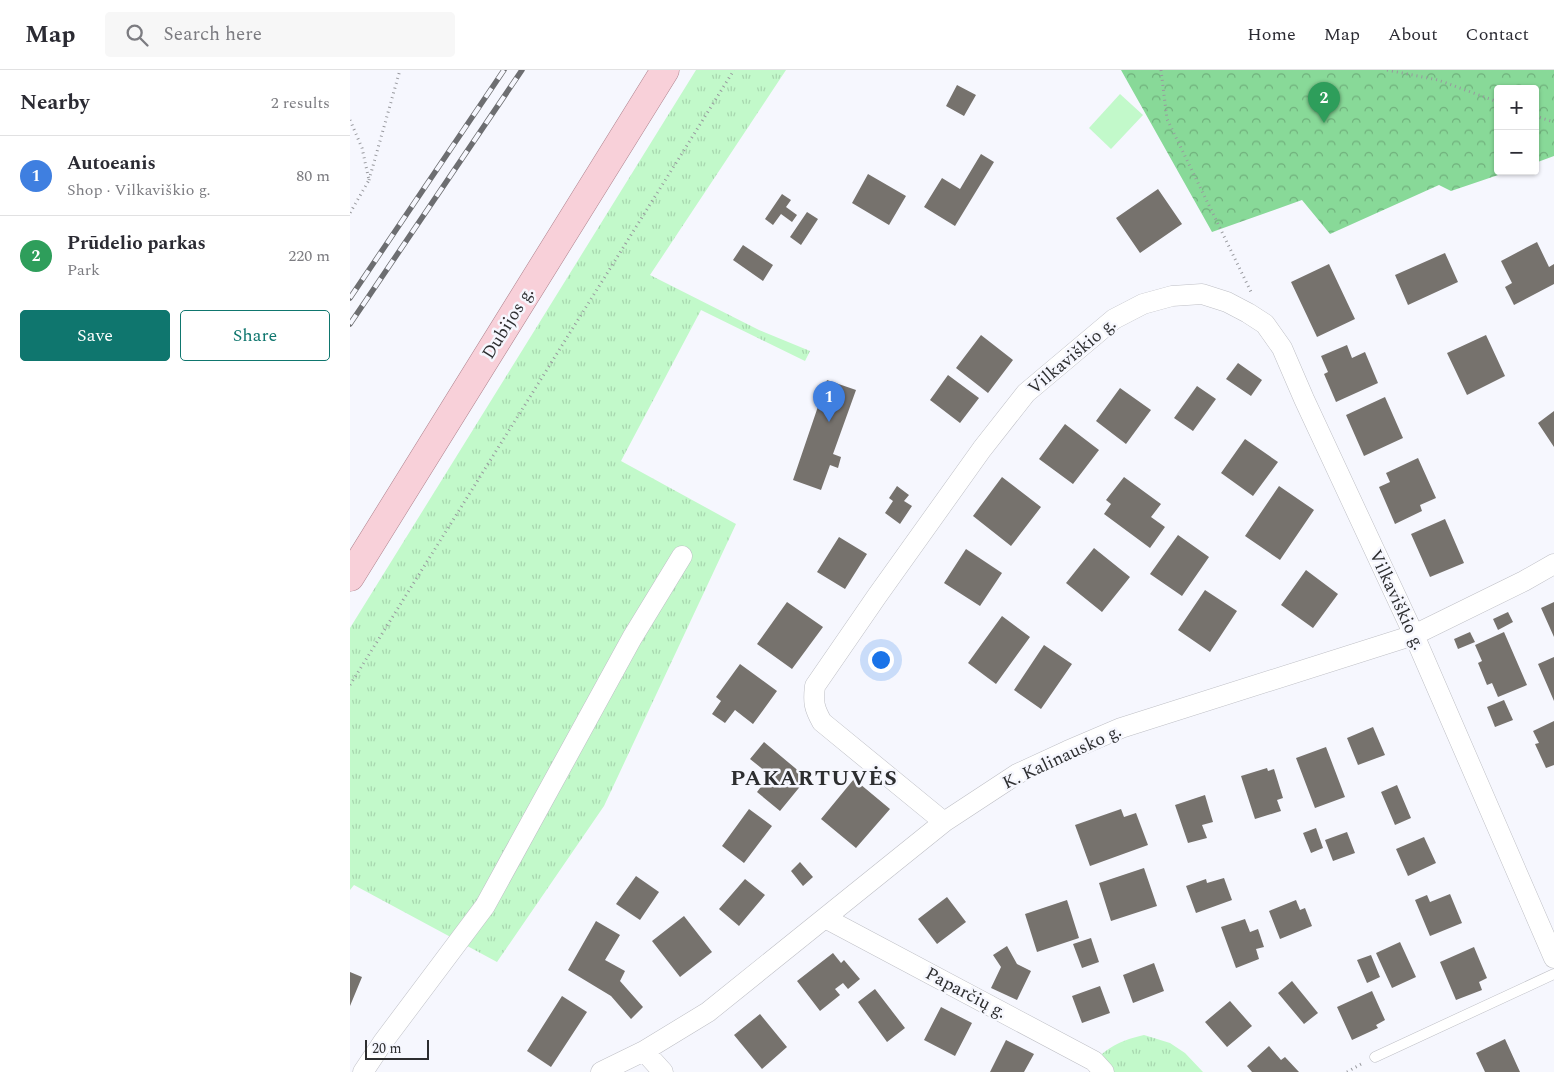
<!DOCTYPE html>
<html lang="en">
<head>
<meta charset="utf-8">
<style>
  body { margin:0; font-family:Spectral,serif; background:#f7f7f7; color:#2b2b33 }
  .controls { position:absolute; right:15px; top:15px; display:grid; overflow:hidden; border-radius:5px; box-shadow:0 1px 4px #0004 }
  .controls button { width:45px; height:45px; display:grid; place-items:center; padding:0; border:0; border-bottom:1px solid #e1e1e2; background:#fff; color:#2b2b33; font:25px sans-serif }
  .scale { position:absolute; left:15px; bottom:12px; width:64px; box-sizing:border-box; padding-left:5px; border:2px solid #2d2e30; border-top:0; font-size:14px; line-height:18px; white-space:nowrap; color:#2d2e30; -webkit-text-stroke:4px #f6f7fe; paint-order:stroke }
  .you { position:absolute; left:530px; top:589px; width:18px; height:18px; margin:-12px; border:4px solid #fff; border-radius:50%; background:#1a73e8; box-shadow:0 0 0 8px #1a73e833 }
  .badge { display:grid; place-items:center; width:32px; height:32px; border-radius:50%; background:#0f766e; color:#fff; font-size:16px; font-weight:700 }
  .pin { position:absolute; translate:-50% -41px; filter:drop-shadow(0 1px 2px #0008) }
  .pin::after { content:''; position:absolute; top:26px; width:18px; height:15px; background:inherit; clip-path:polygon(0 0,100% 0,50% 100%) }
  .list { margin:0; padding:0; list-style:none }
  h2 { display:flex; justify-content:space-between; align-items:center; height:65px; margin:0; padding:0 20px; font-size:21px }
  h2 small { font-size:16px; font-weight:400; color:#7c7c81 }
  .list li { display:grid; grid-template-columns:32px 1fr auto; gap:15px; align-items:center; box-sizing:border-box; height:80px; padding:0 20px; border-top:1px solid #e1e1e2 }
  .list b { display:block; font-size:19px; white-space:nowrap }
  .list p { margin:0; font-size:16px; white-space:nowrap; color:#7c7c81 }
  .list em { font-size:16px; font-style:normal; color:#7c7c81 }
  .actions { display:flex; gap:10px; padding:15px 20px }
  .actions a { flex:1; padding:11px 0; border:1px solid #0f766e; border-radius:5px; text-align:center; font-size:18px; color:#0f766e }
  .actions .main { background:#0f766e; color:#fff }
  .icon { flex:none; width:28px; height:28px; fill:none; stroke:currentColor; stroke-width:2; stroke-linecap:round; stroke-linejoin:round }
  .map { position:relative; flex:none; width:1204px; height:1002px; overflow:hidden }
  header { display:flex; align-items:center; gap:30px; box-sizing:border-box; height:70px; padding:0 25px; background:#fff; border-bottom:1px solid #e1e1e2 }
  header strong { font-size:24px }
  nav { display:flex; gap:28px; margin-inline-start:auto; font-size:18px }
  .search { width:350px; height:45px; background:#f7f7f7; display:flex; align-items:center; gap:12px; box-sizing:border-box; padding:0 18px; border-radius:5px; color:#7c7c81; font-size:19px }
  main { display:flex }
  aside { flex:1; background:#fff }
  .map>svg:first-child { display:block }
</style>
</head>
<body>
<header>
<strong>Map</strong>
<div class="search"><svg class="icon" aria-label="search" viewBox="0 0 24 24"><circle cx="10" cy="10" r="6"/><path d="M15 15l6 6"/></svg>Search here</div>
<nav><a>Home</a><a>Map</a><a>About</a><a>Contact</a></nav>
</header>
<main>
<aside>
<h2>Nearby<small>2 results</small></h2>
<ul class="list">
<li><span class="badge" style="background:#3f7fe0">1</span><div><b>Autoeanis</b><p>Shop · Vilkaviškio g.</p></div><em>80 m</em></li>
<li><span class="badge" style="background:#2e9e5b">2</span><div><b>Prūdelio parkas</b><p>Park</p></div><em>220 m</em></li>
</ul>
<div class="actions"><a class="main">Save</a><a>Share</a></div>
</aside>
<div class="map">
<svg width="1204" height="1002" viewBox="0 0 1204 1002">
  <defs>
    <pattern id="grass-tufts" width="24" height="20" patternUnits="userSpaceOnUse" patternTransform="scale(1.25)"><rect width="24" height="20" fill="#c2f9ca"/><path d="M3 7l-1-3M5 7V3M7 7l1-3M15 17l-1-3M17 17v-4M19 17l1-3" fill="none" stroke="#a7d6ae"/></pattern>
    <pattern id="forest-crowns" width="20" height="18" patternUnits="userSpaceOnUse" patternTransform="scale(1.25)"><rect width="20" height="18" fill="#88d998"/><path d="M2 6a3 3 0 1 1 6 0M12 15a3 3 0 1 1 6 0" fill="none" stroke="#70b07c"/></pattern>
  </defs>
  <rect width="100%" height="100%" fill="#f6f7fe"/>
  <!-- grass -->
  <path fill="url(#grass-tufts)" d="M346,0H436L300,205L409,260L460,281L455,291L351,240L271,391L386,454L254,736L147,892L4,815L0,820V558Z
    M794,965L820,973L835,983L853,1002H754L744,991C760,976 772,970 794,965Z"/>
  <!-- forest -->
  <path fill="url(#forest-crowns)" d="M771,0H1204V86L1185,93V19H1148V101H1160L1101,121L1089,115L980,164L952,130L862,162Z"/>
  <!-- pitch -->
  <path fill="#c2f9ca" d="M770,24L793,45L761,79L739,58Z"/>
  <!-- building -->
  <path fill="#76726d" d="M607,15L626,25L614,46L596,36Z
    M631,84L644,92L605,156L574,137L592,108L610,119Z
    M518,104L556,126L539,155L502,133Z
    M808,119L832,154L790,183L766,148Z
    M432,124L441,130L436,137L447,145L442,152L431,144L423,155L415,149Z
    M457,142L468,149L451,175L440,167Z
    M1187,172L1199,197L1204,194V214L1164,235L1155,217L1162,213L1151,191Z
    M393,175L423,195L413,211L383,190Z
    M1095,183L1108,212L1058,235L1045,205Z
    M979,194L1005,249L967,267L941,212Z
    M631,265L663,290L638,323L606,298Z
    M1136,265L1155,306L1117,325L1097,283Z
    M997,275L1002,288L1015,282L1028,313L986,332L974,304L978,302L971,286Z
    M888,293L912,310L901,326L876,309Z
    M598,305L629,328L610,353L580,330Z
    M477,310L506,320L483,384L491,387L488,398L480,395L471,420L443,410Z
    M847,316L866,329L843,361L824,348Z
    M770,318L801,340L776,374L746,351Z
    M1035,327L1053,368L1014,386L996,345Z
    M1204,341V377L1188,353Z
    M715,354L749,380L723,414L689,389Z
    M895,369L928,392L903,426L871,403Z
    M1068,388L1086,428L1070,435L1072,441L1045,454L1029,417L1040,412L1036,403Z
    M652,407L691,437L661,476L623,446Z
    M774,407L811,434L801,447L815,457L800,478L754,444L761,434L756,430Z
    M547,416L559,425L554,431L562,436L550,454L535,443L543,431L539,428Z
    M929,416L964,440L930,490L895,466Z
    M1095,449L1114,493L1080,507L1061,464Z
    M828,465L859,487L832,526L800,504Z
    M489,467L517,484L495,519L467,502Z
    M744,478L780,507L752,542L716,513Z
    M616,479L652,503L630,536L594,513Z
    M956,500L988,524L963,558L931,535Z
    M855,520L887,541L860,582L828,560Z
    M437,532L473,557L442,599L407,574Z
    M1204,532V567L1191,538Z
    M1158,542L1163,552L1148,560L1143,549Z
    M652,546L680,567L646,614L618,593Z
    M1120,562L1125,572L1108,579L1104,569Z
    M1154,562L1177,615L1148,627L1142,613L1137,615L1128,593L1132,591L1125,575Z
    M694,575L722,594L691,639L664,620Z
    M1204,587V631L1188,594Z
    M390,594L427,621L403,654L385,640L375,653L362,644L371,631L366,627Z
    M1154,630L1163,650L1145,657L1137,637Z
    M1204,651V695L1196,698L1185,674L1189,673L1183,661Z
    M1023,657L1035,685L1008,695L997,668Z
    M414,672L457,708L430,741L407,722L420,705L400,689Z
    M976,677L995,727L965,738L946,688Z
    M917,698L918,701L924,699L933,728L927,730L931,741L905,749L891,706Z
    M504,709L540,739L506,778L471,749Z
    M1047,715L1061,748L1045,755L1031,722Z
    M855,725L863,752L852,755L857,768L838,773L825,735Z
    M399,739L422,756L394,793L372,776Z
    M771,739L774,747L786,743L798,775L740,796L725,755Z
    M966,758L973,778L961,783L953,763Z
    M997,762L1005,783L983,791L975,770Z
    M1074,767L1086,793L1058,806L1046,779Z
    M450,792L463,807L453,816L441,801Z
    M794,798L807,836L761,851L749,813Z
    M286,806L309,822L290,850L266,834Z
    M874,808L882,830L846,843L836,816L856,809L857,813Z
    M395,809L415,825L389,856L369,839Z
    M1100,824L1112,853L1080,866L1065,830L1077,825L1080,832Z
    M597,827L616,852L587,874L568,849Z
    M717,830L729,868L687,882L675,844Z
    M946,830L950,840L955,838L962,856L930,869L919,841Z
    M334,846L362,882L330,907L302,871Z
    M895,849L900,862L908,859L914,877L906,879L909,889L886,898L871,857Z
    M246,851L270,865L255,890L275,901L270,911L293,937L281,949L261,926L218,900Z
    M741,868L749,892L732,898L723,874Z
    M1050,872L1066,907L1042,918L1026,883Z
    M657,876L667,894L681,901L667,930L641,918L651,897L643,885Z
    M1124,877L1137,908L1129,912L1132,920L1106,930L1090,892Z
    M483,883L491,893L494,890L510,909L498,919L493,913L485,919L490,925L470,941L447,911Z
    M1021,885L1030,907L1017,913L1007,890Z
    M804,893L814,921L783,933L773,905Z
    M0,902L12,907L0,936Z
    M942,911L968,943L954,954L928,923Z
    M750,916L760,943L732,953L722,926Z
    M525,919L555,958L537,972L508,932Z
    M1022,921L1035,950L1026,955L1028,958L1002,970L987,937Z
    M212,926L237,942L201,997L177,981Z
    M880,931L902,956L877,977L855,952Z
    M591,937L622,953L605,986L574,970Z
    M410,944L437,977L412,999L384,965Z
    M1155,969L1170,1002H1135L1126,983Z
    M656,970L684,984L674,1002H640Z
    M919,976L931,990L935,987L949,1002H902L897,996Z"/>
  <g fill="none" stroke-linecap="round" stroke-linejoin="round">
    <defs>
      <path id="service" d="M1025,987L1204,904"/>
      <path id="minor" d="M594,752L472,652C464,638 463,632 465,616L527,526L632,379L676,323L764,249L793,234L822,226L852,224L877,232L898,243L915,254L932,278L954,329L1064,565L1204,888
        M475,848L744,991L754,1002
        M294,981L313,1002
        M13,1002L33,972L135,836L282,568L332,486
        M251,1002L294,981L358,942L594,752L667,704L717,681L771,658L1064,565L1174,511L1204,494"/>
      <path id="primary" d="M0,507L315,0"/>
    </defs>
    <!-- service casing -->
    <use href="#service" stroke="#bebfc5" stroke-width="11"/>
    <!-- minor casing -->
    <use href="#minor" stroke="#bebfc5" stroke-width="21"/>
    <!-- primary casing -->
    <use href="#primary" stroke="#ae828d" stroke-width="29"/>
    <!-- path -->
    <path stroke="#98999e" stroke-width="3" stroke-dasharray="1 4" stroke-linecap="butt" d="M811,0L817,49L901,222
      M1037,0L1088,10L1148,32
      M1185,46L1204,52
      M0,50L12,78L19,110L0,143
      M19,110L50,0
      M0,615L384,0
      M997,1002L1013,993"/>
    <!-- service -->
    <use href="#service" stroke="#fff" stroke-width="10"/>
    <!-- minor -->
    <use href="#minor" stroke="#fff" stroke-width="20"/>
    <!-- primary -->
    <use href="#primary" stroke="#f8d0d9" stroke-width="28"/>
    <defs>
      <path id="rail" d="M0,228L154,0
        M0,254L172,0"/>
    </defs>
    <!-- rail casing -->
    <use href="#rail" stroke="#6d6e71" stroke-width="5.5"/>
    <!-- rail -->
    <use href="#rail" stroke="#f6f7fe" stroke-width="4" stroke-dasharray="11" stroke-linecap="butt"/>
  </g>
  <g text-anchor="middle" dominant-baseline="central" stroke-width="5" stroke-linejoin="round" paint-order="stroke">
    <!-- street labels -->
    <g font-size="18" fill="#2d2e30" stroke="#f6f7fe">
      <text transform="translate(158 253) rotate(-58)">Dubijos g.</text>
      <text transform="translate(722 286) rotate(-40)">Vilkaviškio g.</text>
      <text transform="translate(1047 530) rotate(65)">Vilkaviškio g.</text>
      <text transform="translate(712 687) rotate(-25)">K. Kalinausko g.</text>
      <text transform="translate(616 923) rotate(28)">Paparčių g.</text>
    </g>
    <!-- district labels -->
    <g font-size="22" font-weight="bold" letter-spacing="1" fill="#2d2e30" stroke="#f6f7fe">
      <text x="464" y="708">PAKARTUVĖS</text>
    </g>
  </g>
</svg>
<div class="controls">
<button>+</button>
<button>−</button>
</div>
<div class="scale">20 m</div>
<div class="you"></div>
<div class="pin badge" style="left:479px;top:352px;background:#3f7fe0">1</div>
<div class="pin badge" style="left:974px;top:53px;background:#2e9e5b">2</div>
</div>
</main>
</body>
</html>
